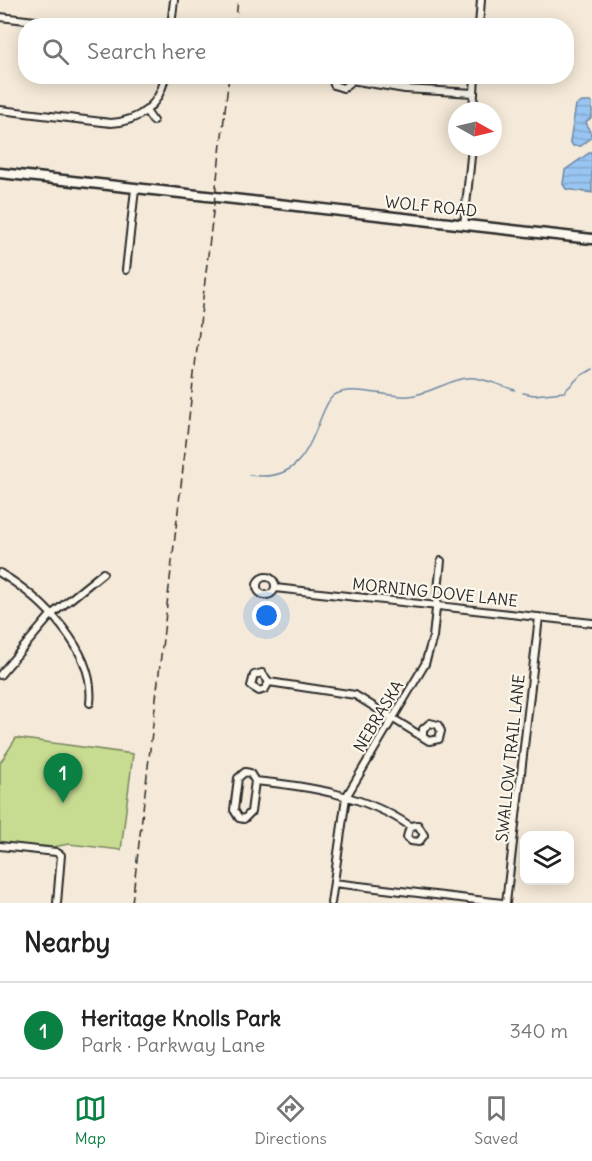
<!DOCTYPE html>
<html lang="en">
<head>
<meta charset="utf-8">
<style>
  body { margin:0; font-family:Delius,sans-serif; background:#f6f6f6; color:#222 }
  .controls { position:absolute; right:18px; bottom:18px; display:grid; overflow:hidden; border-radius:12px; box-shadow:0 3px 15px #0003 }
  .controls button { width:54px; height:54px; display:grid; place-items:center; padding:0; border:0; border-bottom:2px solid #e0e0e0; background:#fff; color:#222; font:30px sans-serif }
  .compass { position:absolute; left:448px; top:102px; width:54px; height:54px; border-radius:50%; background:#fff; box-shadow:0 3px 15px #0003; rotate:98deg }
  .you { position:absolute; left:267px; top:616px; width:21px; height:21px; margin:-15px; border:4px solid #fff; border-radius:50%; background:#1a73e8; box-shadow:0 0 0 9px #1a73e833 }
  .badge { display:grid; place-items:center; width:39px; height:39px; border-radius:50%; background:#0b8043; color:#fff; font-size:20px; font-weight:700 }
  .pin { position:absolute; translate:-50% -50px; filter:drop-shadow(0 2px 3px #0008) }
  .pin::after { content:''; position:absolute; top:32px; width:21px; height:18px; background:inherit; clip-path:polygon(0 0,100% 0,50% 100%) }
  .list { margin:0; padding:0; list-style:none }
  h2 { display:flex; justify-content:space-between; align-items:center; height:78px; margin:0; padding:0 24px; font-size:26px }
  h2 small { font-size:20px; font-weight:400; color:#767676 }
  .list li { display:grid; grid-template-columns:39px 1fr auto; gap:18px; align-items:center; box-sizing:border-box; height:96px; padding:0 24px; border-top:2px solid #e0e0e0 }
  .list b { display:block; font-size:22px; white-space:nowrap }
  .list p { margin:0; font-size:20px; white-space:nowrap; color:#767676 }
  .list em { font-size:20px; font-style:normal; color:#767676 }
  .icon { flex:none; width:33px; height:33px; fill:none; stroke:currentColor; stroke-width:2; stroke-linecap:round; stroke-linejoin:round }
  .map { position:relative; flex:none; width:592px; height:903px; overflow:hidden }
  .search { position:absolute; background:#fff; box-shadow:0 3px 15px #0003; left:18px; right:18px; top:18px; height:66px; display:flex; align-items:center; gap:15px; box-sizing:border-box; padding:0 21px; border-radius:24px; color:#767676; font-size:22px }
  .sheet { height:174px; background:#fff }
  nav { display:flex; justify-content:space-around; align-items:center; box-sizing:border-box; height:84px; border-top:2px solid #e0e0e0; background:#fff; font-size:16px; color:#767676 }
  nav a { display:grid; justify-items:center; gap:3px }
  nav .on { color:#0b8043 }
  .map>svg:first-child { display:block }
</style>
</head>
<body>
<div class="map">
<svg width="592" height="903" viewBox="0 0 592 903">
  <defs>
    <pattern id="water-rules" width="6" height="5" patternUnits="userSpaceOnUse" patternTransform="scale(1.5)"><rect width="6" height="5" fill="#98c5f2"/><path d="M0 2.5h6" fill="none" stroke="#83a9d0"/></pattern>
  </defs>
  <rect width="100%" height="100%" fill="#f5ead9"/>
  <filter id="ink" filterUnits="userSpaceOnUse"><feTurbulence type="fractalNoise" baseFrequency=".0167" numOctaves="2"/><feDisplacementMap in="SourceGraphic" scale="12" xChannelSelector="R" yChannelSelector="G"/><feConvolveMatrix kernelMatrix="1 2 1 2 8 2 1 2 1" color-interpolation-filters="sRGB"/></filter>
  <g filter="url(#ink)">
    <!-- park -->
    <path fill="#c7dc91" stroke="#79845e" stroke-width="1.5" d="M16,738L133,754L121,850L69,844L53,847L0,843V763Z"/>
    <!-- water -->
    <path fill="url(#water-rules)" stroke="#6c87a2" stroke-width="1.5" d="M582,102H592V117L586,122L592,137L581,146H573L570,141L576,105Z
      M592,151V193L566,189L563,184L565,170Z"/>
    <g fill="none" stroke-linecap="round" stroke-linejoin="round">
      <!-- stream -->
      <path stroke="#6c87a2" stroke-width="1.5" d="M523,393L534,395L564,392L580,376L592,369
        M249,475C294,482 306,456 320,420C323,413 327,401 333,396C349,383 388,398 409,396C432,394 453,376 475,378C488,380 502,386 515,390"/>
      <defs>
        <path id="street" d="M0,17L79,26
          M171,26L174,0
          M479,26L481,0
          M332,76L334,85L343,88L350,83L351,76
          M351,80L405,89L474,93
          M0,110L111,123C140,121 160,105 165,76
          M146,111L153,121
          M473,111L475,76
          M464,225L472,147
          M126,270L135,189
          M0,573C42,598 96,651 90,703
          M257 586a9 9 0 1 1 18 0a9 9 0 1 1-18 0Z
          M275,588L592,623
          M0,675L51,615L103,573
          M269,682L265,689L259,691L251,686L254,675L262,673L269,682L355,695L429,741L439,739L441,731L438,725L430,723L423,729V735
          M255,781L251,812L244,819L239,818L234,810L238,778L245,772L250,773L255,781C308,786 365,795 410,826L418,825L424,835L419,842L411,841L407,837L410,826
          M0,846L56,852L61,855L57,903
          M334,883L502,903
          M331,903L346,797L425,664L433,637L441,561
          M506,903L539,617"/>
        <path id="secondary" d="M0,173L592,239"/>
      </defs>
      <!-- street casing -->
      <use href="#street" stroke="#2b2b2b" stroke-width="10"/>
      <!-- secondary casing -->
      <use href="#secondary" stroke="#2b2b2b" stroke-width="13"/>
      <!-- street -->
      <use href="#street" stroke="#fbf7ec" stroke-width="6"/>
      <!-- secondary -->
      <use href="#secondary" stroke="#fbf7ec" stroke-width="8"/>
      <!-- rail -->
      <path stroke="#2b2b2b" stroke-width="1.5" stroke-dasharray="9 4.5" stroke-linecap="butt" d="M235,26L238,0
        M132,903L229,76"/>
    </g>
  </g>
  <g text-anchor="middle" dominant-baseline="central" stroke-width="4.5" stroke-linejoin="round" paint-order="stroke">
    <!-- street labels -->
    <g font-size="16" fill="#2b2b2b" stroke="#fbf7ec">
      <text transform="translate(431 206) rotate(6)">WOLF ROAD</text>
      <text transform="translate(435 592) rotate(6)">MORNING DOVE LANE</text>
      <text transform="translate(378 716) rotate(-59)">NEBRASKA</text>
      <text transform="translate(510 758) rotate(-84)">SWALLOW TRAIL LANE</text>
    </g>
  </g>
</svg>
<div class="controls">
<button><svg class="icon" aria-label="layers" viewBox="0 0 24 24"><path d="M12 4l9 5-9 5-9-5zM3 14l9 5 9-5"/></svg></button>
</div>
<svg class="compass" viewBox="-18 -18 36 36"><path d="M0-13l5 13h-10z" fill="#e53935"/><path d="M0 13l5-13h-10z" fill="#767676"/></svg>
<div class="you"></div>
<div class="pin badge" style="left:63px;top:803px">1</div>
<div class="search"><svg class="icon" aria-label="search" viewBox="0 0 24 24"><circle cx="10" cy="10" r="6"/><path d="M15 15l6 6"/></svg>Search here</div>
</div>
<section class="sheet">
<h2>Nearby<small></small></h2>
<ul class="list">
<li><span class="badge">1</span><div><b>Heritage Knolls Park</b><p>Park · Parkway Lane</p></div><em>340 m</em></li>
</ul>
</section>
<nav>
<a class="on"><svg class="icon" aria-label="map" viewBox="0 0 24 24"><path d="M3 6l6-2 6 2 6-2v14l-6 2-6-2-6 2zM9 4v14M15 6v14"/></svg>Map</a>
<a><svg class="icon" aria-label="directions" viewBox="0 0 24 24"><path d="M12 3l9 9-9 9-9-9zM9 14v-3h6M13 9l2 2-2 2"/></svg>Directions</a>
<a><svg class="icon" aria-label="saved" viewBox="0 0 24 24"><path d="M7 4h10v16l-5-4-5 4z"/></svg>Saved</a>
</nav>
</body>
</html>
